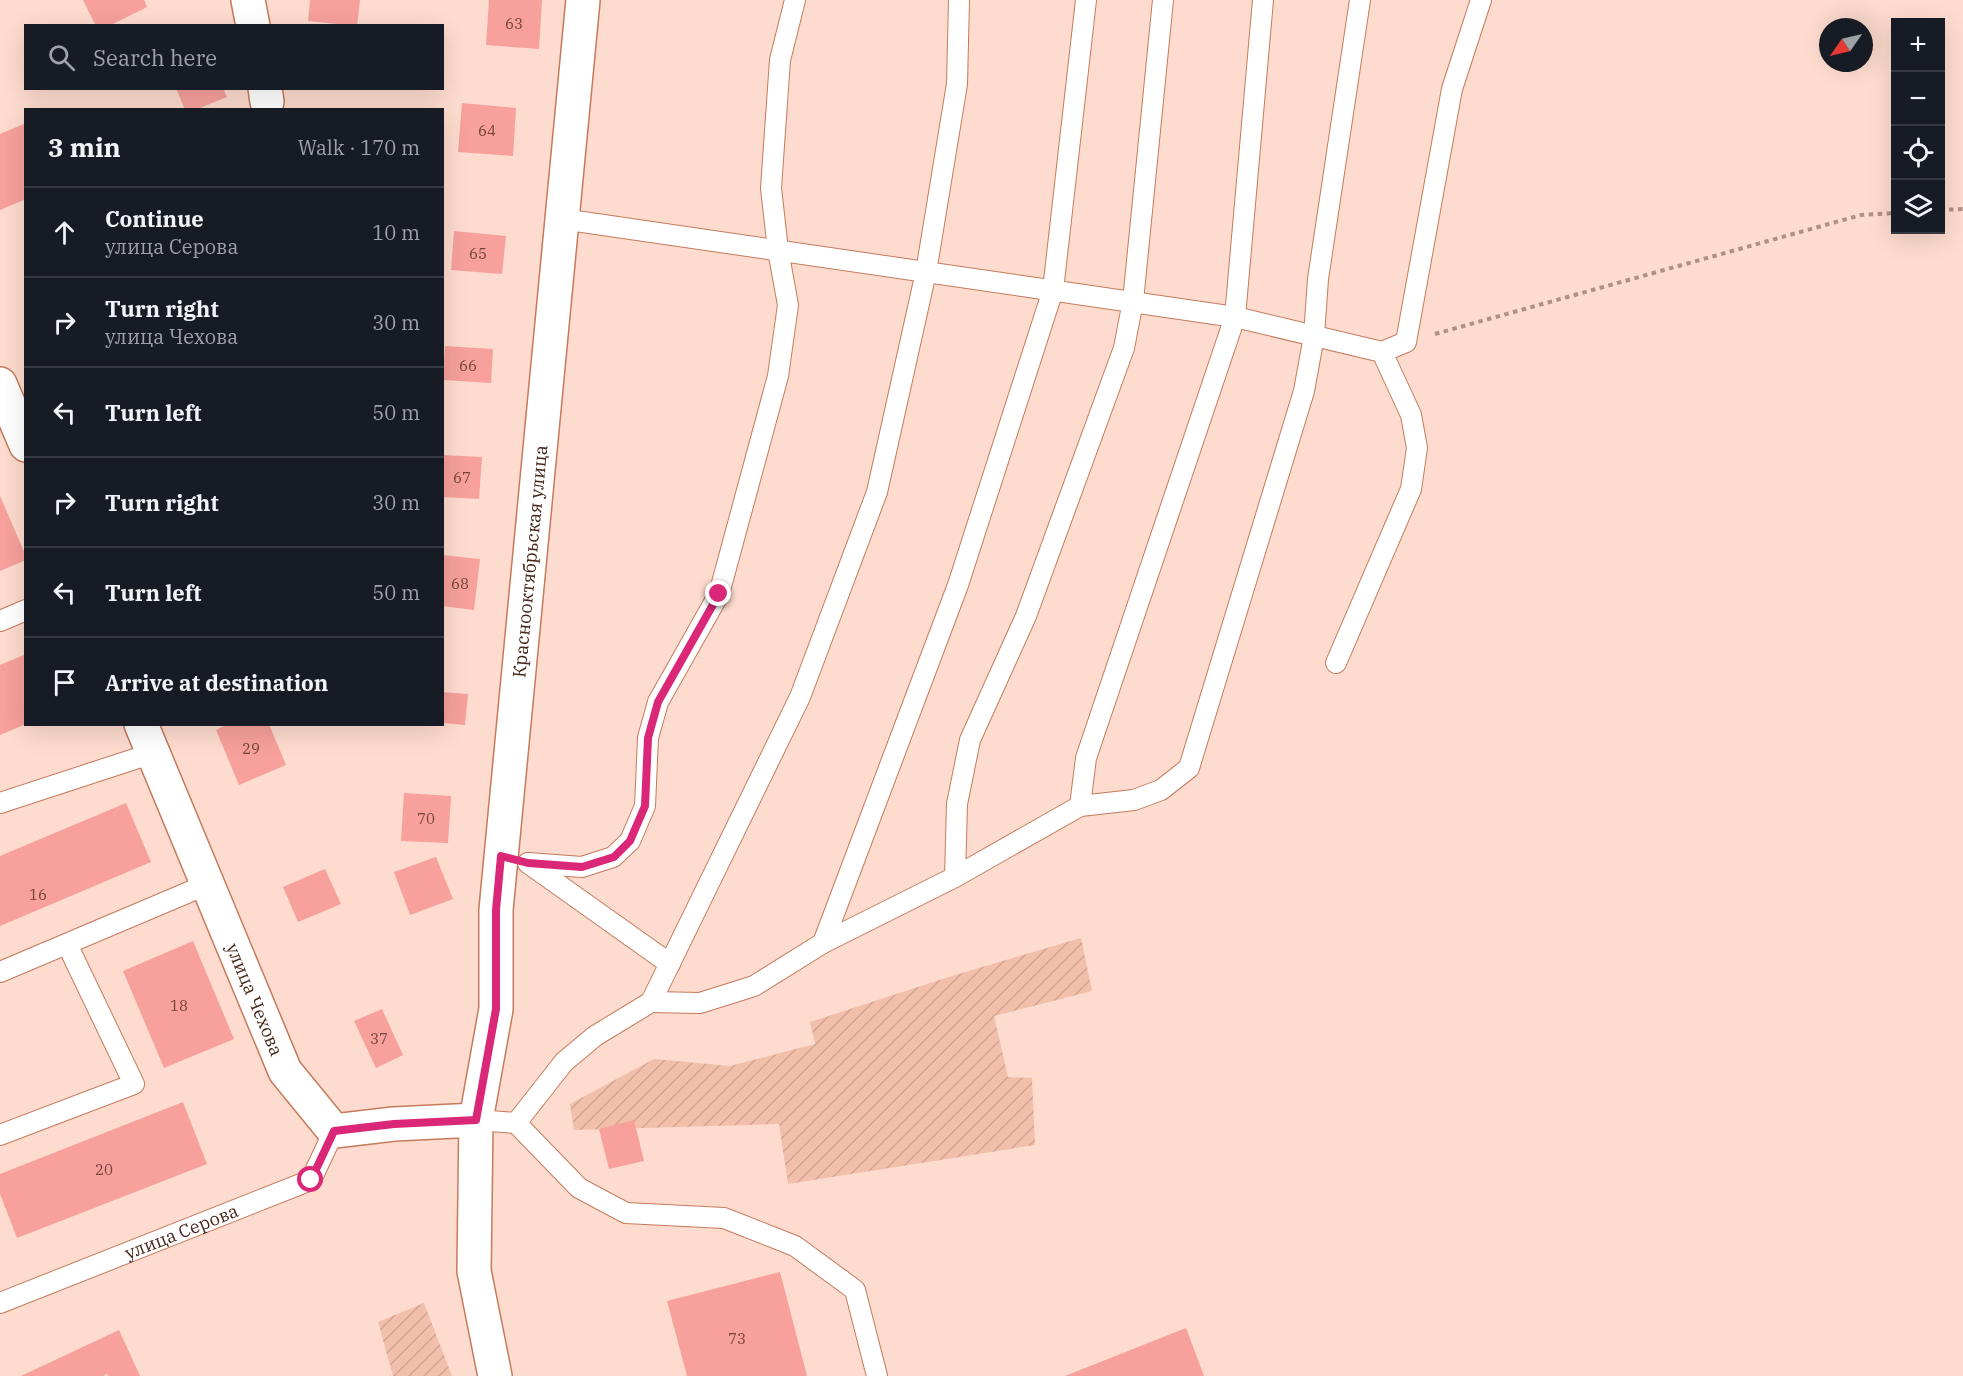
<!DOCTYPE html>
<html lang="en">
<head>
<meta charset="utf-8">
<style>
  body { margin:0; font-family:"IBM Plex Serif",serif; background:#20242c; color:#f1f3f6 }
  .controls { position:absolute; right:18px; top:18px; display:grid; overflow:hidden; border-radius:0px; box-shadow:0 6px 24px #0002 }
  .controls button { width:54px; height:54px; display:grid; place-items:center; padding:0; border:0; border-bottom:2px solid #363941; background:#171b24; color:#f1f3f6; font:30px sans-serif }
  .compass { position:absolute; left:1819px; top:18px; width:54px; height:54px; border-radius:50%; background:#171b24; box-shadow:0 6px 24px #0002; rotate:236deg }
  .stop { position:absolute; width:18px; height:18px; margin:-14px; border:4px solid #db2777; border-radius:50%; background:#fff }
  .stop.end { background:#db2777; border-color:#fff; box-shadow:0 2px 6px #0008 }
  .list { margin:0; padding:0; list-style:none }
  h2 { display:flex; justify-content:space-between; align-items:center; height:78px; margin:0; padding:0 24px; font-size:26px }
  h2 small { font-size:20px; font-weight:400; color:#9ea1a6 }
  .list li { display:grid; grid-template-columns:39px 1fr auto; gap:18px; align-items:center; box-sizing:border-box; height:90px; padding:0 24px; border-top:2px solid #363941 }
  .list b { display:block; font-size:22px; white-space:nowrap }
  .list p { margin:0; font-size:20px; white-space:nowrap; color:#9ea1a6 }
  .list em { font-size:20px; font-style:normal; color:#9ea1a6 }
  .icon { flex:none; width:33px; height:33px; fill:none; stroke:currentColor; stroke-width:2; stroke-linecap:round; stroke-linejoin:round }
  .map { position:relative; flex:none; width:1963px; height:1376px; overflow:hidden }
  .search { position:absolute; background:#171b24; box-shadow:0 6px 24px #0002; left:24px; top:24px; width:420px; height:66px; display:flex; align-items:center; gap:15px; box-sizing:border-box; padding:0 21px; border-radius:0px; color:#9ea1a6; font-size:22px }
  .panel { position:absolute; background:#171b24; box-shadow:0 6px 24px #0002; left:24px; top:108px; width:420px; height:618px; border-radius:0px }
  .map>svg:first-child { display:block }
</style>
</head>
<body>
<div class="map">
<svg width="1963" height="1376" viewBox="0 0 1963 1376">
  <defs>
    <pattern id="garden-furrows" width="10" height="10" patternUnits="userSpaceOnUse" patternTransform="scale(1.5)"><rect width="10" height="10" fill="#f2bfab"/><path d="M-1 1l2-2M0 10L10 0M9 11l2-2" fill="none" stroke="#d1a493"/></pattern>
  </defs>
  <rect width="100%" height="100%" fill="#fddbce"/>
  <!-- garden -->
  <path fill="url(#garden-furrows)" d="M1081,938L1092,991L994,1016L1008,1077L1032,1078L1035,1145L788,1184L779,1124L574,1130L570,1104L654,1059L730,1066L815,1044L810,1022L955,975Z
    M424,1303L452,1376H393L378,1322Z"/>
  <!-- building -->
  <path fill="#f7a09c" d="M83,0H144L147,7L109,26H96Z
    M310,0H360L357,26L308,21Z
    M489,0H542L539,49L486,45Z
    M176,88H223L227,97L195,110H185Z
    M462,103L516,108L513,156L458,152Z
    M26,123V199L0,210V134Z
    M454,231L506,236L502,274L451,270Z
    M445,346L493,349L491,383L443,380Z
    M442,455L482,457L479,499L442,497Z
    M0,496L26,556V560L0,571Z
    M442,555L480,559L474,610L442,606Z
    M26,654V724L0,735V665Z
    M442,692L468,694L465,725L442,723Z
    M228,724H269L286,765L239,785L216,730Z
    M404,793L451,796L448,843L401,841Z
    M126,803L151,862L0,926V856Z
    M436,857L453,899L410,915L394,872Z
    M325,869L341,904L298,922L283,887Z
    M193,941L234,1039L164,1068L123,971Z
    M382,1009L403,1055L376,1068L354,1021Z
    M183,1102L207,1164L17,1238L0,1194V1174Z
    M634,1120L644,1161L609,1169L599,1129Z
    M780,1272L807,1376H687L667,1301Z
    M1186,1328L1204,1376H1065Z
    M119,1330L140,1376H108L107,1374L103,1376H21Z"/>
  <g fill="none" stroke-linecap="round" stroke-linejoin="round">
    <defs>
      <g id="service">
        <path d="M562,219L1235,317L1382,352L1406,342L1452,89L1481,0"/>
        <path d="M0,621L26,610"/>
        <path d="M1336,663L1411,489L1417,448L1411,415L1382,352"/>
        <path d="M0,803L153,753"/>
        <path d="M1080,806L1086,758L1235,317L1263,0"/>
        <path d="M528,863L582,867L613,857L630,841L645,806L648,738L658,702L719,594L778,376L788,305L778,250L771,188L780,60L795,0"/>
        <path d="M528,863L670,964"/>
        <path d="M955,877L957,804L970,740L1026,616L1124,348L1133,301L1163,0"/>
        <path d="M823,943L958,585L1053,290L1086,0"/>
        <path d="M0,972L208,884"/>
        <path d="M651,1002L700,1003L754,986L823,943L955,877L1080,806L1134,800L1161,790L1189,768L1304,391L1314,336L1318,279L1360,0"/>
        <path d="M476,1120L516,1123L579,1188L626,1213L724,1218L795,1246L855,1290L877,1376"/>
        <path d="M516,1123L564,1062L595,1036L651,1002L800,697L877,492L926,272L957,84L959,0"/>
        <path d="M0,1135L134,1084L67,944"/>
        <path id="s1" d="M0,1303L311,1180L334,1131"/>
      </g>
      <g id="minor">
        <path d="M248,0L253,26"/>
        <path d="M265,88L267,102"/>
        <path d="M0,384L26,445"/>
        <path id="s2" d="M141,724L285,1071L334,1131L394,1124L476,1120L474,1271L495,1376"/>
      </g>
      <g id="tertiary">
        <path id="s3" d="M476,1120L496,1009V910L583,0"/>
      </g>
    </defs>
    <!-- service casing -->
    <use href="#service" stroke="#c67a5c" stroke-width="22"/>
    <!-- minor casing -->
    <use href="#minor" stroke="#c67a5c" stroke-width="36"/>
    <!-- tertiary casing -->
    <use href="#tertiary" stroke="#c67a5c" stroke-width="36"/>
    <!-- path -->
    <path stroke="#b18f83" stroke-width="4" stroke-dasharray="4.5 4.5" stroke-linecap="butt" d="M1940,210L1963,209
      M1435,334L1861,215L1896,213"/>
    <!-- service -->
    <use href="#service" stroke="#fff" stroke-width="20"/>
    <!-- minor -->
    <use href="#minor" stroke="#fff" stroke-width="33"/>
    <!-- tertiary -->
    <use href="#tertiary" stroke="#fff" stroke-width="33"/>
  </g>
  <g fill="none" stroke-linecap="round" stroke-linejoin="round">
    <!-- route -->
    <path stroke="#db2777" stroke-width="8" d="M311,1180L334,1131L394,1124L476,1120L496,1009V910L501,856L528,863L582,867L614,857L630,841L645,806L648,738L658,702L719,594"/>
  </g>
  <g text-anchor="middle" dominant-baseline="central" stroke-width="4.5" stroke-linejoin="round" paint-order="stroke">
    <!-- number labels -->
    <g font-size="15" fill="#72443a">
      <text x="514" y="23">63</text>
      <text x="487" y="130">64</text>
      <text x="478" y="253">65</text>
      <text x="468" y="365">66</text>
      <text x="462" y="477">67</text>
      <text x="460" y="583">68</text>
      <text x="251" y="748">29</text>
      <text x="426" y="818">70</text>
      <text x="38" y="894">16</text>
      <text x="179" y="1005">18</text>
      <text x="379" y="1038">37</text>
      <text x="104" y="1169">20</text>
      <text x="737" y="1338">73</text>
    </g>
    <!-- street labels -->
    <g font-size="18" fill="#46261a" stroke="#fff">
      <text stroke="none"><textPath href="#s3" startOffset="562">Краснооктябрьская улица</textPath></text>
      <text stroke="none"><textPath href="#s2" startOffset="298">улица Чехова</textPath></text>
      <text stroke="none"><textPath href="#s1" startOffset="195">улица Серова</textPath></text>
    </g>
  </g>
</svg>
<div class="controls">
<button>+</button>
<button>−</button>
<button><svg class="icon" aria-label="locate" viewBox="0 0 24 24"><circle cx="12" cy="12" r="6"/><path d="M12 2v4M12 18v4M2 12h4M18 12h4"/></svg></button>
<button><svg class="icon" aria-label="layers" viewBox="0 0 24 24"><path d="M12 4l9 5-9 5-9-5zM3 14l9 5 9-5"/></svg></button>
</div>
<svg class="compass" viewBox="-18 -18 36 36"><path d="M0-13l5 13h-10z" fill="#e53935"/><path d="M0 13l5-13h-10z" fill="#9ea1a6"/></svg>
<div class="stop" style="left:311px;top:1180px"></div>
<div class="stop end" style="left:719px;top:594px"></div>
<div class="search"><svg class="icon" aria-label="search" viewBox="0 0 24 24"><circle cx="10" cy="10" r="6"/><path d="M15 15l6 6"/></svg>Search here</div>
<section class="panel">
<h2>3 min<small>Walk · 170 m</small></h2>
<ul class="list">
<li><svg class="icon" aria-label="ahead" viewBox="0 0 24 24"><path d="M12 20V5M6 11l6-6 6 6"/></svg><div><b>Continue</b><p>улица Серова</p></div><em>10 m</em></li>
<li><svg class="icon" aria-label="right" viewBox="0 0 24 24"><path d="M7 20v-9h11M14 6l5 5-5 5"/></svg><div><b>Turn right</b><p>улица Чехова</p></div><em>30 m</em></li>
<li><svg class="icon" aria-label="left" viewBox="0 0 24 24"><path d="M17 20v-9H6M10 6l-5 5 5 5"/></svg><div><b>Turn left</b></div><em>50 m</em></li>
<li><svg class="icon" aria-label="right" viewBox="0 0 24 24"><path d="M7 20v-9h11M14 6l5 5-5 5"/></svg><div><b>Turn right</b></div><em>30 m</em></li>
<li><svg class="icon" aria-label="left" viewBox="0 0 24 24"><path d="M17 20v-9H6M10 6l-5 5 5 5"/></svg><div><b>Turn left</b></div><em>50 m</em></li>
<li><svg class="icon" aria-label="arrive" viewBox="0 0 24 24"><path d="M6 21V4h12l-3 4 3 4H6"/></svg><div><b>Arrive at destination</b></div></li>
</ul>
</section>
</div>
</body>
</html>
